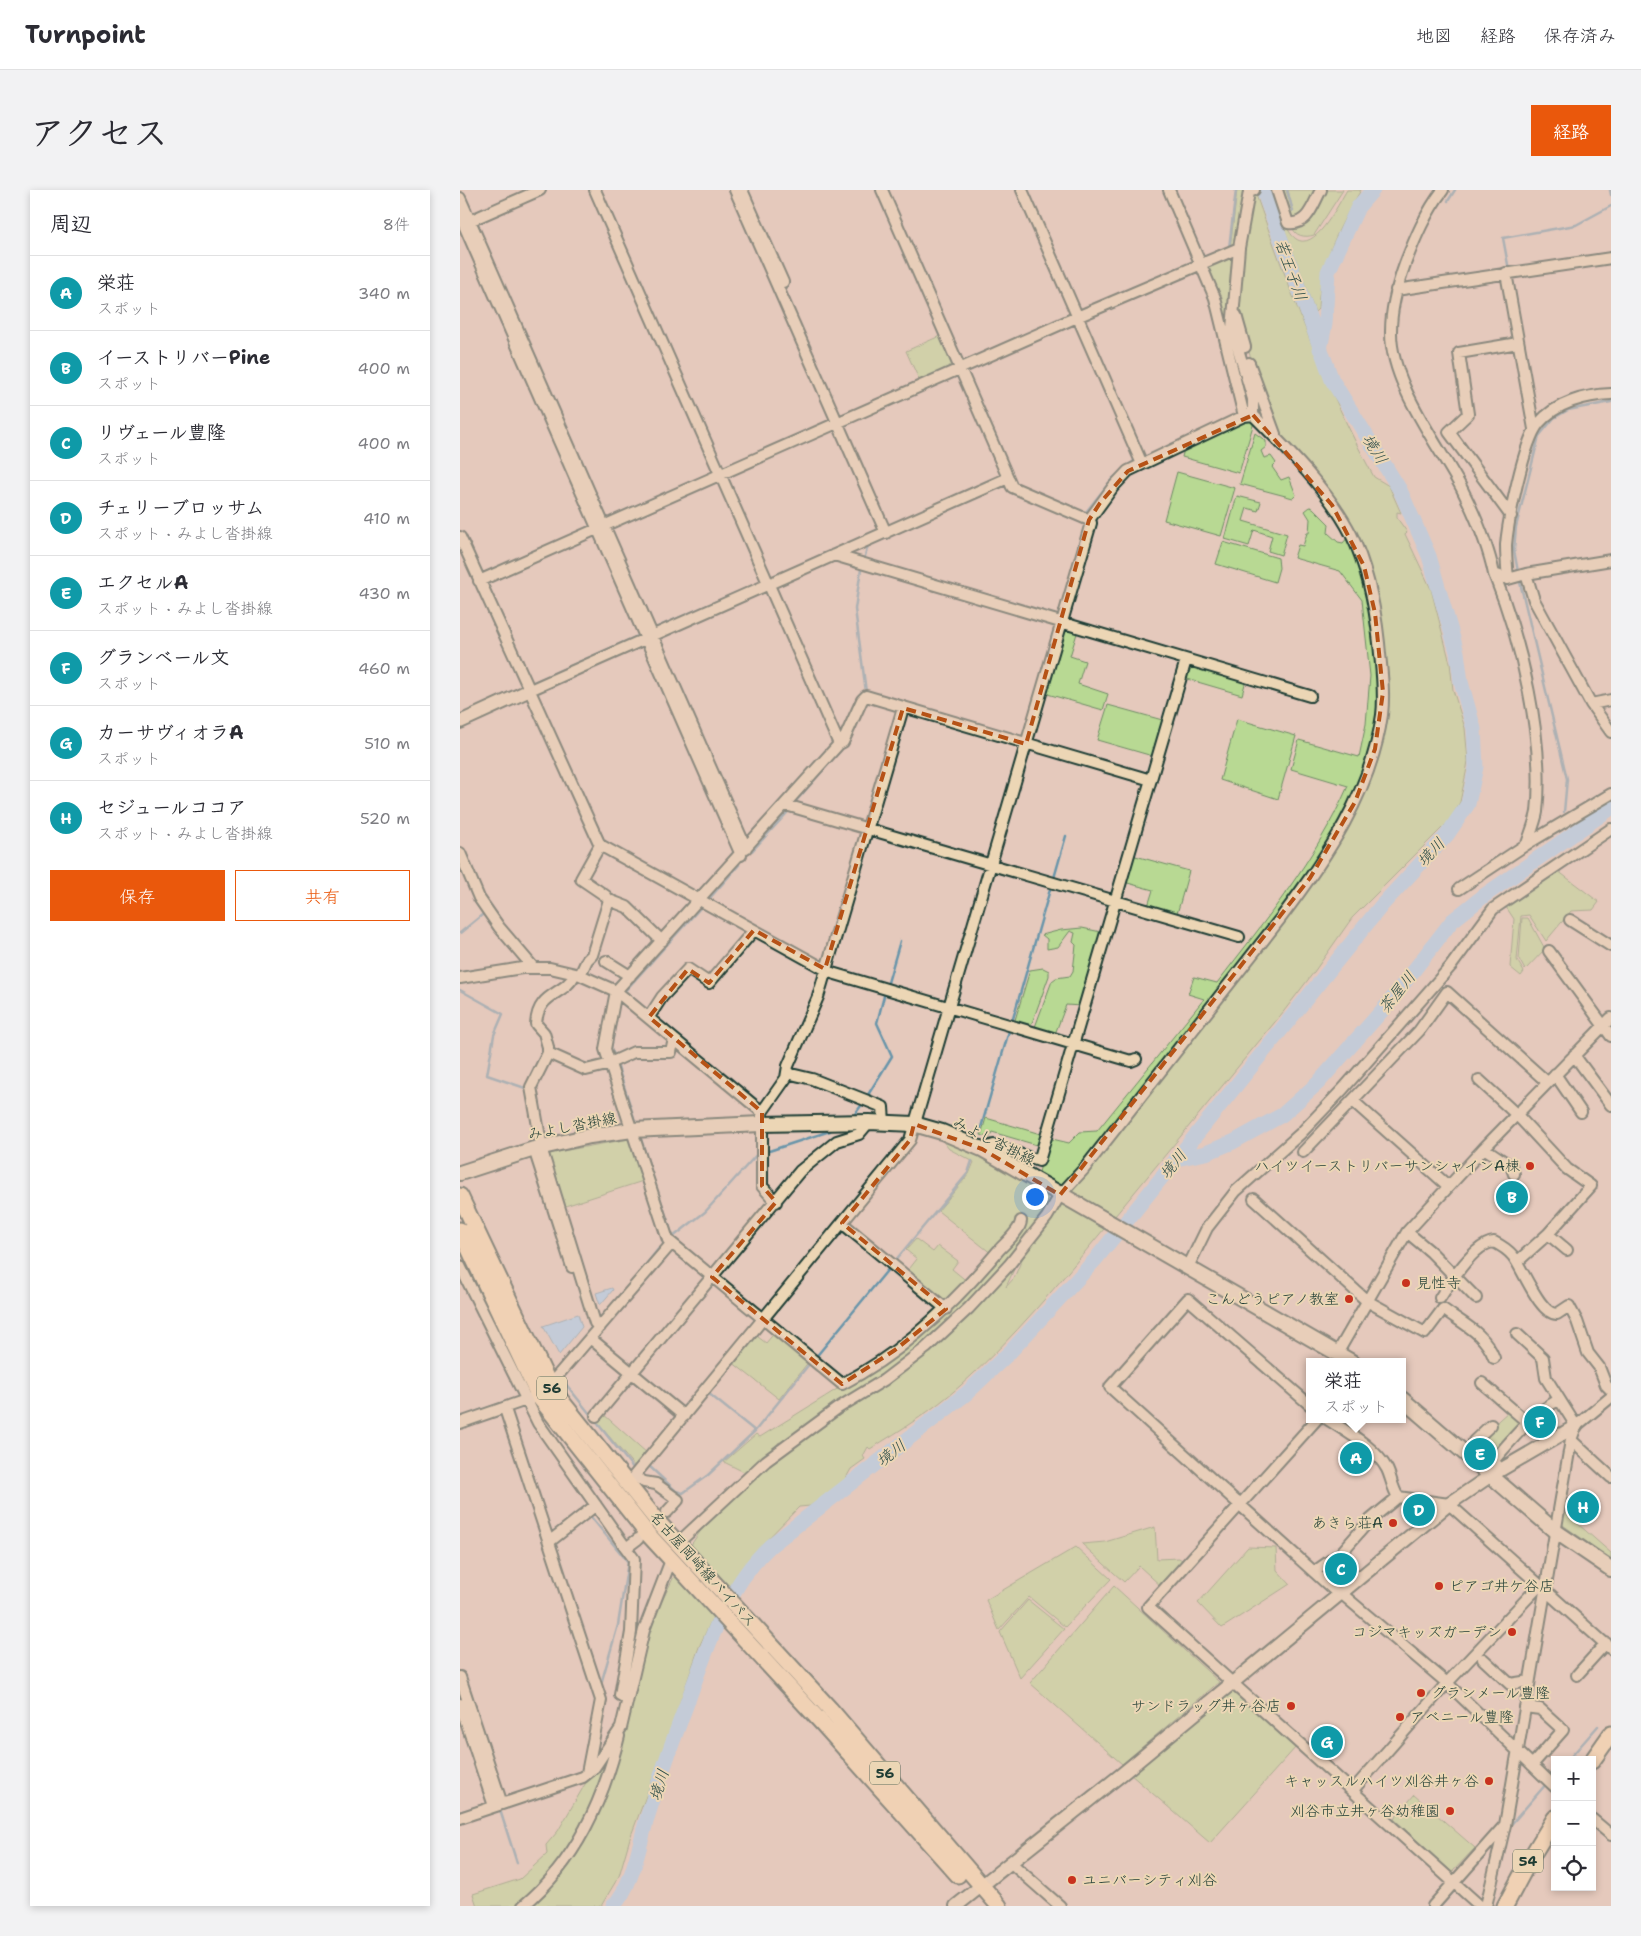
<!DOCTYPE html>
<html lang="ja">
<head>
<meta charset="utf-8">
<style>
  body { margin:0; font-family:"Shantell Sans","Klee One",sans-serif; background:#f2f2f3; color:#2b2b33 }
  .controls { position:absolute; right:15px; bottom:15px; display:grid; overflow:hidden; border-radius:0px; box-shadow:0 2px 8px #0003 }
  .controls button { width:45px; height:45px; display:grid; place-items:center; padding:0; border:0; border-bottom:1px solid #e1e1e2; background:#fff; color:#2b2b33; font:25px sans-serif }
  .you { position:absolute; left:574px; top:1006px; width:18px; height:18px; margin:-12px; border:4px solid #fff; border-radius:50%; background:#1a73e8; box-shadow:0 0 0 8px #1a73e833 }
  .badge { display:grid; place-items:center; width:32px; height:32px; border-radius:50%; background:#ea580c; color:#fff; font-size:16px; font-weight:700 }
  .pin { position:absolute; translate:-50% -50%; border:2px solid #fff; box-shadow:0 1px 5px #0006 }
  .popup { position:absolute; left:846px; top:1168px; width:100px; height:65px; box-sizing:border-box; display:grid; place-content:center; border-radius:0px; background:#fff; filter:drop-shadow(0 1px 4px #0005); font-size:16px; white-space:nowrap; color:#7c7c81 }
  .popup b { font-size:19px; color:#2b2b33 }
  .popup::after { content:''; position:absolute; left:50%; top:100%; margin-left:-10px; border:10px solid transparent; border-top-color:#fff }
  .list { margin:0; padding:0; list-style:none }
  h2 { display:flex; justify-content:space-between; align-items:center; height:65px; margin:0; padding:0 20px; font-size:21px }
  h2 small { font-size:16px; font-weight:400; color:#7c7c81 }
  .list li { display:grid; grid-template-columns:32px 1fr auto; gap:15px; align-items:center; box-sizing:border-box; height:75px; padding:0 20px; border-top:1px solid #e1e1e2 }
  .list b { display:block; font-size:19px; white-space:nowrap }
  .list p { margin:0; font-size:16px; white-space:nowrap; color:#7c7c81 }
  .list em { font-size:16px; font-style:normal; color:#7c7c81 }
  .actions { display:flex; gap:10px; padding:15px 20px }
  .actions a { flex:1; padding:11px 0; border:1px solid #ea580c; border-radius:0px; text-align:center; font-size:18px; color:#ea580c }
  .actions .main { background:#ea580c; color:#fff }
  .icon { flex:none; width:28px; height:28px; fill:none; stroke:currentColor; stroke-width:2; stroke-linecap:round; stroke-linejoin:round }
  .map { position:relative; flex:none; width:1151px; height:1716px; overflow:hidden; border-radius:0px }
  header { display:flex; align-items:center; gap:30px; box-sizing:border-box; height:70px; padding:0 25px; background:#fff; border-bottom:1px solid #e1e1e2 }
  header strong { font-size:24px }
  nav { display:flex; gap:28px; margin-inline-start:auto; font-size:18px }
  .intro { display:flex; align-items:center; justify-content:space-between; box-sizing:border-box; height:120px; padding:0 30px }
  h1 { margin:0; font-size:35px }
  .button { padding:12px 22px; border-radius:0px; background:#ea580c; color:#fff; font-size:18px; font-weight:700 }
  main { display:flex; gap:30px; padding:0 30px }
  aside { flex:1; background:#fff; border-radius:0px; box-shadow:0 2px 8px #0003 }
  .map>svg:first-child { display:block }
</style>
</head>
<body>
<header>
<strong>Turnpoint</strong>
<nav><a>地図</a><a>経路</a><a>保存済み</a></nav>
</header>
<div class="intro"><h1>アクセス</h1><a class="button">経路</a></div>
<main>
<aside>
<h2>周辺<small>8件</small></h2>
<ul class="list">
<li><span class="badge" style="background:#0f9aa8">A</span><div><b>栄荘</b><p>スポット</p></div><em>340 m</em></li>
<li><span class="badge" style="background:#0f9aa8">B</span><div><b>イーストリバーPine</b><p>スポット</p></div><em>400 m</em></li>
<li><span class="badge" style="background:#0f9aa8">C</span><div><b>リヴェール豊隆</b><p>スポット</p></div><em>400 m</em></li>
<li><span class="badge" style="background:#0f9aa8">D</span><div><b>チェリーブロッサム</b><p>スポット · みよし沓掛線</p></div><em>410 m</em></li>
<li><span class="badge" style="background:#0f9aa8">E</span><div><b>エクセルA</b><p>スポット · みよし沓掛線</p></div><em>430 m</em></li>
<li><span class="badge" style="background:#0f9aa8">F</span><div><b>グランベール文</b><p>スポット</p></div><em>460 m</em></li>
<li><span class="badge" style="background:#0f9aa8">G</span><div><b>カーサヴィオラA</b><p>スポット</p></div><em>510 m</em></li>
<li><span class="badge" style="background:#0f9aa8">H</span><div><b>セジュールココア</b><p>スポット · みよし沓掛線</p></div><em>520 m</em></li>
</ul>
<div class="actions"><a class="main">保存</a><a>共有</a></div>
</aside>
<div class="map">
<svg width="1151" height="1716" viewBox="0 0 1151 1716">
  <rect width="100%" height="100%" fill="#e5c9bc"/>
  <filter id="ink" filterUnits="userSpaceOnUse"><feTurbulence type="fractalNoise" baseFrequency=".02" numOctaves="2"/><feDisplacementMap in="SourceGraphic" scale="10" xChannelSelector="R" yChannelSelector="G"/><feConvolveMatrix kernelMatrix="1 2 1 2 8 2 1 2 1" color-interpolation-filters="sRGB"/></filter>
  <g filter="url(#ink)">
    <!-- green -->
    <path fill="#b8d993" stroke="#6c8b64" d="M777,0H785L775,55L770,60Z
      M810,0H815C819,13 822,30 829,41C850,75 878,14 887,0H901C878,38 860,74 858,119L855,122Z
      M820,0H826L833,21L828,0H859L843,27L830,29Z
      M865,0H883L854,45C845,48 834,46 832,36Z
      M795,2C830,100 864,196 914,287L929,296L941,323L937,322V328L947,342L945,344L971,399L990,473L993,500L1005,538L1008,571L1006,583L1000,612L990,630L892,728L854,782L824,821L655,1026L609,1000L778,788L906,595L925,493L895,347L823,254L793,176L779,127L778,91L791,4Z
      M775,63L773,94L788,215L785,214L746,78Z
      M482,145L495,177L461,194L446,161Z
      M787,228L794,232L779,283L722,267L724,259Z
      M795,243L806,251V257L801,261L804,268L811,266L816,273L812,277L821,290L829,287L836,305L833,308L780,294Z
      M717,282L775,298L761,346L704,330Z
      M777,306L801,312L798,321L787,318L783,331L827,344L821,365L808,361L812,346L794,340L789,356L765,349Z
      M850,317L853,318L869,334L868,343L878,352L883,353L888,347H891L912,417L920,502L915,546L887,626L848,688L624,975L602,996L579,982L588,948L609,953L620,942L637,941L744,809L728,804L734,787L757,793C805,731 856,669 888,596L831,579L839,550L899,567L906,534L910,486L902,410L880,381L834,368L838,355L843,356L847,343H849L850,329L845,321Z
      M763,352L818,368L819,378L815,392L756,374Z
      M603,438L618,440L610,466L625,471L618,494L648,504L643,520L584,503Z
      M728,474L786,490L782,505L724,488Z
      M648,515L706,531L696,567L637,550Z
      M777,529L836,546L818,609L760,590Z
      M672,665L729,681L717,724L688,716L693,700L664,692Z
      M1098,681L1139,712L1133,720L1111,721L1086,751L1069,725L1061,726L1057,770L1064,782L1061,786L1050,777L1054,729L1046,717Z
      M1062,728H1068L1085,759L1065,780L1059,769Z
      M622,738L641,742L621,816L606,815L595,844L577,840L575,837L592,791L596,788L610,786L613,781L616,755L613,752L615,743L610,741L598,757L587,759V749L582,745L601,740Z
      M583,778L589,781V786L572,833L568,836L556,833L555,830L570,780Z
      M526,928L584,945L580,956L532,942L529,948L521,945Z
      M169,949L183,991L102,1017L86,964Z
      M481,949L517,965L587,1006C597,1031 484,1140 462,1159C435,1181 405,1197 376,1216C358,1228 341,1242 324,1254L319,1252L308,1265L286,1283L264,1272L296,1244L300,1247L435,1163L457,1146L488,1120L562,1035V1031L559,1030L558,1034L532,1064L478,1021L509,984L514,972L489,959Z
      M599,1012L644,1039C599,1093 554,1148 500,1196C473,1220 441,1240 410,1259L408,1257L403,1266L405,1269L391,1279L382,1295L350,1316L339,1317L293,1364L264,1403L239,1457L204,1559L170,1648L159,1686L141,1716H68L125,1645L197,1421L226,1362L246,1333L269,1307L284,1299L327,1259L425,1192L560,1066L546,1097L554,1088L568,1055Z
      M456,1049L473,1062L478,1056L498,1071L492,1079L509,1093L484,1115L446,1083L457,1069L446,1060Z
      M316,1141L350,1170L319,1209L272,1172L294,1144L306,1153Z
      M1049,1221L1061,1230L1060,1234L1035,1264H1031L1019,1253V1248Z
      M142,1223L188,1264L176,1278L136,1231Z
      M1102,1320L1151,1363V1369L1100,1333Z
      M695,1337L697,1369L719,1368L725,1372L702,1397L679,1376L664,1392L622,1354L645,1352Z
      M616,1357L651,1389L605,1437L569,1407L539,1440L526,1410Z
      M788,1357L816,1358L817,1380L830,1394L762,1438L738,1413Z
      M654,1396L759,1492L662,1574L570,1493Z
      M568,1410L604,1439L560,1488L540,1442Z
      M771,1501L836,1557L750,1653L670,1584Z
      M157,1547L137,1612L91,1684L59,1716H17L13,1704L60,1689L87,1664L86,1655L98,1641L128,1589Z
      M954,1605L1015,1658L992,1682L934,1629Z"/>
    <!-- water -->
    <path fill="#9bcff9" stroke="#6995aa" d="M152,1098L153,1100L140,1115L136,1103Z
      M118,1124L122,1137L99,1165L83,1136Z"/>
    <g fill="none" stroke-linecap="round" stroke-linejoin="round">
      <!-- stream -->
      <path stroke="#6995aa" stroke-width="2.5" d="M827,0L833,21
        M1150,0L1151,5
        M988,11L995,0
        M769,58L776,0
        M1049,80L1043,48L1116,35L1151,16
        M622,322H626L652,289L674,271
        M404,370L408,355L498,316
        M401,379L395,419L406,502
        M1058,382L1054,360L1056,337L1079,246L1094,228L1108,220L1151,212
        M1059,388L1107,589L1104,622
        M193,439L301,392
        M72,493L180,445
        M337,610L386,554
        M1113,636L1117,642
        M292,661L327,623
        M594,688L606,646
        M249,709L279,675
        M0,743L22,725
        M427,796L440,751
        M0,800L43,824L34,845L27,885L68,899
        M165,801L242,716
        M552,832L591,696
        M155,866L151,859L156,829
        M157,874L175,931
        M406,908L432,866L417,833L425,802
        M395,924L403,913
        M520,941L549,841
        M181,949L196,997
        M306,962L370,941
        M200,1008L213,1047L245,1022L298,963
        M434,1072L508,983L512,971
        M167,1098L199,1058
        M355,1168L430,1077
        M105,1193L174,1279
        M248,1203L295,1241
        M15,1222L36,1215
        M0,1227L3,1226
        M188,1275L216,1301L223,1303L248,1285L295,1241L350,1173
        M131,1327L168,1372L158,1435L141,1494
        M1108,1570L1138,1536
        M44,1608L86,1594
        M40,1620L57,1673
        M0,1622L29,1613
        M1048,1638L1087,1593
        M999,1695L1020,1671
        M981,1716L996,1699"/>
      <!-- river -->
      <path stroke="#9bcff9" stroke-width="15" d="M860,159L865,134L868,82L898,17L913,0
        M716,969L746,963L773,952L822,925L858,893L927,815L992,731L1025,705L1151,618
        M153,1716C173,1697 180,1651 188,1625C200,1587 213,1550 227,1513C247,1458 266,1397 310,1356L507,1203L550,1162L635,1070L922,715L987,645L1008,614L1016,577L1014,539L1001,492L997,462L969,366L940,300L872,190L803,0"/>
      <defs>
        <path id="minor" d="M135,0L379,554L156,801L145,859L208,1050L382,1194C444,1162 494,1114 538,1061C545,1053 560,1041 561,1031
          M275,0L426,343
          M282,0L323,92
          M422,0L552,297L629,330
          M562,0L682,274
          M709,0L755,108L784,226
          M817,0L828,33C848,36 853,14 861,0
          M983,0C966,22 955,48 945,74C937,96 931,118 931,141C930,193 978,254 1002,299C1015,325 1028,355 1034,384L1048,389L1066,384L1151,370
          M0,8L286,658
          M0,26L281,665
          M5,33L80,0
          M1046,83L1074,239
          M936,100L1151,68
          M776,125L785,157
          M789,173L815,244
          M1051,326L989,242L1008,224L999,163L1058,153
          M0,347L140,655L372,783L671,871L676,869
          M374,365L850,506
          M1034,384C1061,450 1085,550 1077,622C1075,633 1070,644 1067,654
          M1066,384L1074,410L1131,514L1151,542
          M1048,389C1047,378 1046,366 1046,355C1048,331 1064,250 1079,233C1096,213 1125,205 1151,204
          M19,391L617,127L779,58L789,2L794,0
          M70,500L548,288
          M1131,514L1151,510
          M379,554L383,552L402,510L406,506L691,590
          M326,615L779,747
          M0,663L19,708L39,737L73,777
          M999,699L1067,654L1151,604
          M149,710L167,717L202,751
          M1110,730L1151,756
          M1089,761L1151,846
          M146,771L170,786
          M115,784C105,806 78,801 76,834L84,843L88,857V863L71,897L83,964L135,1133L140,1137
          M120,785L127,770L132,765L149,710L146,706L121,689L140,655
          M0,788L62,778H90L120,785L156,801L302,922
          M189,827L202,807L228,779L249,793L294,740
          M88,863L126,880L151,874
          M1114,865L1151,915
          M150,873L174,862H211L214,849
          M327,883L352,889L423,917L424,933
          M1095,884L1121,922
          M1019,890L1057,925L1107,979L1131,996L1088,1044L1057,1072
          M894,912L988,996
          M1024,958L1051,976L1054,984
          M74,959L112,1077
          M522,959L534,955L579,971L726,470
          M843,962L959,841L987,802L1087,892
          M794,1009L907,1111L965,1143L983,1119C1003,1134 1025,1143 1034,1168
          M316,1012L302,996V922L326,888L328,876L358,807L443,518
          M382,1033L486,1119
          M947,1042L971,1062L1016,1108
          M1088,1044L1107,1060
          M0,1076L78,1233L166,1358
          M728,1077L747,1038L776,1001L840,944L883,899L991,776L1033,719L1151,639
          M980,1108C990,1092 1015,1053 1034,1052C1042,1056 1048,1060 1053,1066C1063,1079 1080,1125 1097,1124L1109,1116L1117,1131L1128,1163L1139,1177L1146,1195L1151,1200
          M1057,1144L1083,1168L1086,1188L1116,1236
          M130,1148L224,1226
          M878,1162L947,1042L1024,958L1151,828
          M1022,1193L1067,1232
          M86,1199L211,1054
          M850,1215L728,1109L650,1197L875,1401L882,1404L987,1493L1095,1597
          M45,1219L141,1510L127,1583
          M136,1226L340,981L377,951L399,944L409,932
          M857,1229L688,1417L1020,1716
          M867,1229C888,1243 914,1256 927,1279C931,1287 932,1297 938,1307L989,1314L1151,1459
          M0,1233L72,1208
          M1031,1235L1014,1251L1037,1275
          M1111,1250L1151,1287
          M1035,1269C1054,1247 1072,1225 1098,1210
          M207,1322L218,1310L196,1294L184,1292L174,1286L450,950L631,333L629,330L653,297L668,281L784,226L793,225
          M89,1352L136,1315
          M218,1353L306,1271L378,1218L424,1190L466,1158L509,1118L549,1075L587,1027L600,1005L624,979L820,729C866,668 911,603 922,525C925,501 921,477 919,453C915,416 908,378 891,344C869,301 827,259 793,225V209L772,139L779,58
          M854,1382L881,1363L910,1330L938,1307
          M1023,1469L1050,1494L1069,1491
          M1117,1485L1146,1453
          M0,1487L42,1614
          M167,1509L160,1505L171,1442L174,1369L166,1358L178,1349
          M0,1514L34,1616
          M1065,1517L1080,1519L1103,1540L1072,1575
          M893,1600L987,1493L1079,1396
          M0,1628L123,1587L134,1578L161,1538L184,1440L211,1370
          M1132,1629L1151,1645
          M550,1672L600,1716
          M63,1716C116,1672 143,1611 159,1546
          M973,1716L1044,1636
          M1026,1716L1045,1635L1111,1250L1116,1236L1151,1207"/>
        <path id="tertiary" d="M0,532L70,500
          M496,1716L662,1584L989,1314L1030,1286L1116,1236"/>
        <path id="secondary" d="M0,983L74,959L130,946L172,940L301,934L409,932L454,934L482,942L522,959L892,1172
          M942,1209L1095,1341L1151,1379"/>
        <path id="primary" d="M0,1006L91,1198L198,1332L370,1519L539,1716
          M0,1040L79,1207L186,1342L362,1533L498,1685
          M1132,1571L1151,1544
          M1045,1716L1070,1669L1095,1628"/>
      </defs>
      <!-- minor casing -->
      <use href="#minor" stroke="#1f3d34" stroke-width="14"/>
      <!-- tertiary casing -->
      <use href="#tertiary" stroke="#1f3d34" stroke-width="16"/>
      <!-- secondary casing -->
      <use href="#secondary" stroke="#1f3d34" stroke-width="18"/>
      <!-- primary casing -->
      <use href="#primary" stroke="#1f3d34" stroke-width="19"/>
      <!-- minor -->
      <use href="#minor" stroke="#ecd6b5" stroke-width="10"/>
      <!-- tertiary -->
      <use href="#tertiary" stroke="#ecd6b5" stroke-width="12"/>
      <!-- secondary -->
      <use href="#secondary" stroke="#ecd6b5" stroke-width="14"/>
      <!-- primary -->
      <use href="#primary" stroke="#fddcac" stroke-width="15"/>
    </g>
  </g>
  <!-- marked area -->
  <path d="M0 0H1151V1716H0ZM793,225L872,315L904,376L915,423L923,502L915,559L895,612L850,688L600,1005L522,959L454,934L450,950L382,1033L486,1119L435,1160L382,1194L252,1087L316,1012L302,996V922L189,827L228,779L249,793L294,740L365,779L443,518L566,554L629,330L640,313L668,281Z" fill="#e5c9bc" fill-opacity=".55" fill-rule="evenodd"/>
  <path fill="none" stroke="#b65216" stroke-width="4" stroke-dasharray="10 6" stroke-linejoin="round" d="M793,225L872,315L904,376L915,423L923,502L915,559L895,612L850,688L600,1005L522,959L454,934L450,950L382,1033L486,1119L435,1160L382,1194L252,1087L316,1012L302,996V922L189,827L228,779L249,793L294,740L365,779L443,518L566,554L629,330L640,313L668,281Z"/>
  <!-- markers -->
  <g fill="#c8321e" stroke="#ecd6b5" stroke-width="2">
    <circle cx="1070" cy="976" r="5"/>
    <circle cx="946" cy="1093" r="5"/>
    <circle cx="889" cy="1109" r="5"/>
    <circle cx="933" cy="1333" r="5"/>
    <circle cx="979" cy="1396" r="5"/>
    <circle cx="1052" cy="1442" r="5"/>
    <circle cx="961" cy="1503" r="5"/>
    <circle cx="831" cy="1516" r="5"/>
    <circle cx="940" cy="1527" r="5"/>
    <circle cx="1029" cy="1591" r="5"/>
    <circle cx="990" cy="1621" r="5"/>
    <circle cx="612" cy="1690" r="5"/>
  </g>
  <g text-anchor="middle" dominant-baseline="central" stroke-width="4" stroke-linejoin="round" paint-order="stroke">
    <!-- shield labels -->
    <g fill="#ecd6b5" stroke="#5c6b5b" stroke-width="1">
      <rect x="77" y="1186.5" width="30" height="23" rx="4"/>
      <rect x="410" y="1571.5" width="30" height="23" rx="4"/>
      <rect x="1053" y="1659.5" width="30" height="23" rx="4"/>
    </g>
    <g font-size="14" font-weight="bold" fill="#1f3d34">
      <text x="92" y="1198">56</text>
      <text x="425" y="1583">56</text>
      <text x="1068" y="1671">54</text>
    </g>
    <!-- street labels -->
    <g font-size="15" fill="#1f3d34" stroke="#ecd6b5">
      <text transform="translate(112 936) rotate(-11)">みよし沓掛線</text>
      <text transform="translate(534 951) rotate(27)">みよし沓掛線</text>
      <text transform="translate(243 1379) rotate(48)">名古屋岡崎線バイパス</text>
    </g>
    <!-- poi labels -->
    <g font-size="15" fill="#1f3d34" stroke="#ecd6b5" text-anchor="end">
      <text x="1060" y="976">ハイツイーストリバーサンシャインA棟</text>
      <text x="956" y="1093" text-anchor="start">見性寺</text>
      <text x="879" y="1109">こんどうピアノ教室</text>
      <text x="923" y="1333">あきら荘A</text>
      <text x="989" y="1396" text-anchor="start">ピアゴ井ケ谷店</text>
      <text x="1042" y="1442">コジマキッズガーデン</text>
      <text x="971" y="1503" text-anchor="start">グランメール豊隆</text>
      <text x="821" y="1516">サンドラッグ井ヶ谷店</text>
      <text x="950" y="1527" text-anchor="start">アベニール豊隆</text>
      <text x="1019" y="1591">キャッスルハイツ刈谷井ヶ谷</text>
      <text x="980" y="1621">刈谷市立井ヶ谷幼稚園</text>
      <text x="622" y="1690" text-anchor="start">ユニバーシティ刈谷</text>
    </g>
    <!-- water labels -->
    <g font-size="16" font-style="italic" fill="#2b4c48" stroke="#ecd6b5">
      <text transform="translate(831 80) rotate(70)">若王子川</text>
      <text transform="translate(915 259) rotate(58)">境川</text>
      <text transform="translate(971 662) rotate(-47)">境川</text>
      <text transform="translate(937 802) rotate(-51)">茶屋川</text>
      <text transform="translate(713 974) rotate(-51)">境川</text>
      <text transform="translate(431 1263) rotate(-38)">境川</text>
      <text transform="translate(199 1595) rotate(-73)">境川</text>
    </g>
  </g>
</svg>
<div class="controls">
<button>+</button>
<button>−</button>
<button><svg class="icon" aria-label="locate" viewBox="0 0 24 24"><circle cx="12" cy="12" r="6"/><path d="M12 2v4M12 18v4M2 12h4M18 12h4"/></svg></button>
</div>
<div class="you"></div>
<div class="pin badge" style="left:896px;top:1268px;background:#0f9aa8">A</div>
<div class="popup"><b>栄荘</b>スポット</div>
<div class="pin badge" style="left:1052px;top:1007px;background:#0f9aa8">B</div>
<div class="pin badge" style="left:881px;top:1379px;background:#0f9aa8">C</div>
<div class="pin badge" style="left:959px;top:1320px;background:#0f9aa8">D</div>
<div class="pin badge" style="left:1020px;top:1264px;background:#0f9aa8">E</div>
<div class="pin badge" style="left:1080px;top:1232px;background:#0f9aa8">F</div>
<div class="pin badge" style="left:867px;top:1552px;background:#0f9aa8">G</div>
<div class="pin badge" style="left:1123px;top:1317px;background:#0f9aa8">H</div>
</div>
</main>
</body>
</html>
